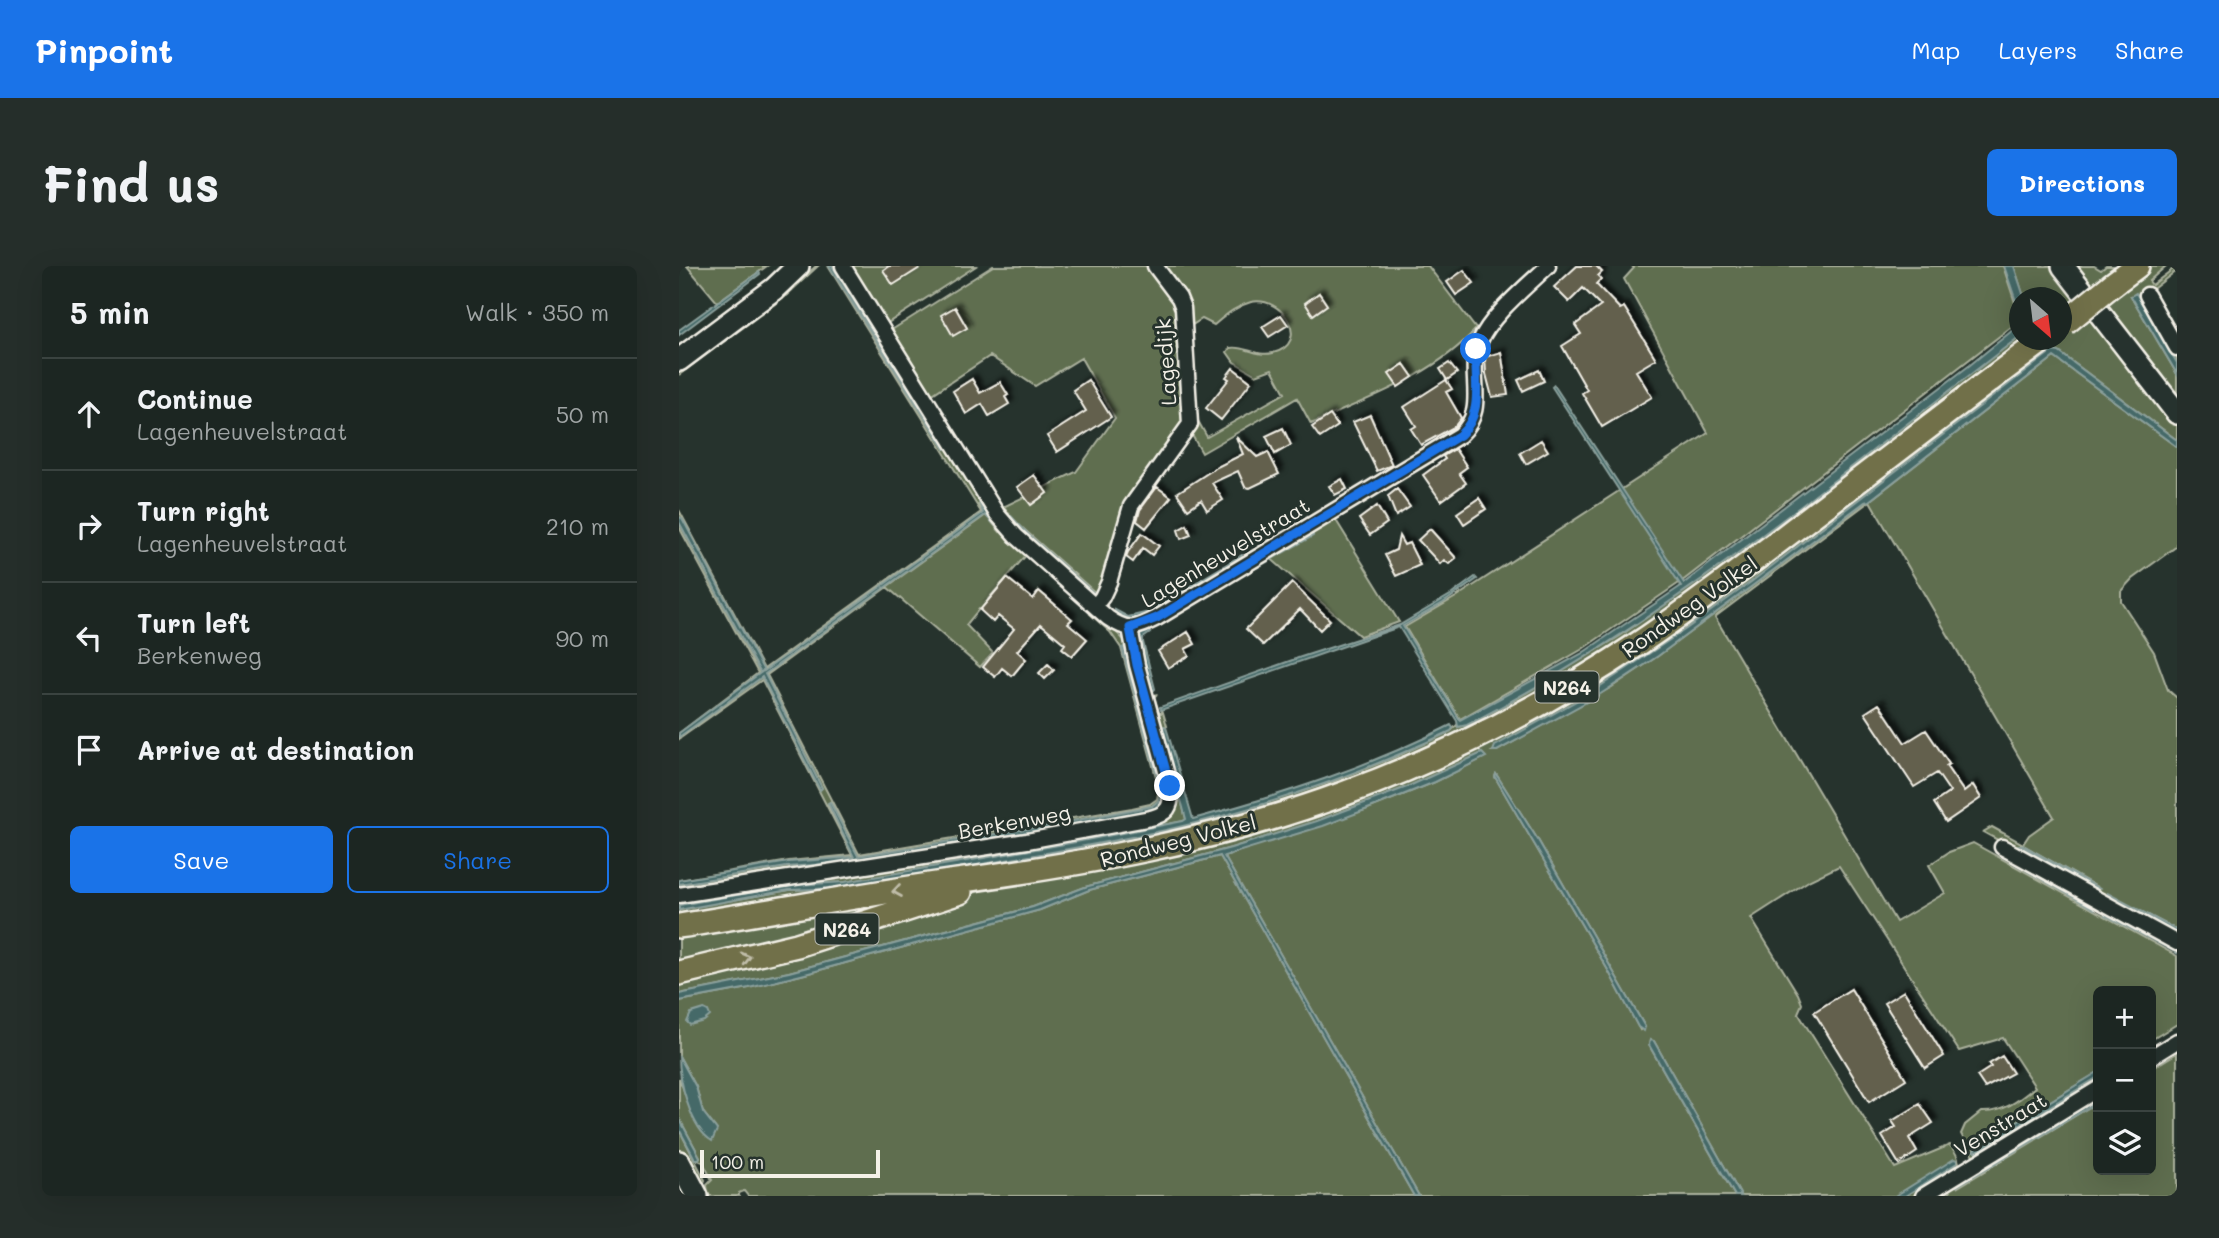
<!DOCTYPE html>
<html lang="en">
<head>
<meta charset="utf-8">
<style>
  body { margin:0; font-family:Mali,sans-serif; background:#252e2a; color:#f1f3f6 }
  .controls { position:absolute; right:21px; bottom:21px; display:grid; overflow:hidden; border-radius:10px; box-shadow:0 7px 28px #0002 }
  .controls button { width:63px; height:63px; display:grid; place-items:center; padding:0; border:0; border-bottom:2px solid #3a4340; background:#1c2622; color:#f1f3f6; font:35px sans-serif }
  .compass { position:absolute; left:1330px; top:21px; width:63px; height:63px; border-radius:50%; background:#1c2622; box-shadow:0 7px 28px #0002; rotate:152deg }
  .scale { position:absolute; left:21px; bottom:18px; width:180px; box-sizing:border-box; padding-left:7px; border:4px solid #f4f1e8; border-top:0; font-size:19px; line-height:24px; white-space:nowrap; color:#f4f1e8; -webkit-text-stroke:5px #26332d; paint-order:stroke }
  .stop { position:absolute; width:21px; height:21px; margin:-16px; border:5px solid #1a73e8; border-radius:50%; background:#fff }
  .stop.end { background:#1a73e8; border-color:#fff; box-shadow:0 2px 7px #0008 }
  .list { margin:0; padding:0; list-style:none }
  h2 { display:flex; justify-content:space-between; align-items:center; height:91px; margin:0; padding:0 28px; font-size:30px }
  h2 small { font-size:23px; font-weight:400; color:#a0a5a5 }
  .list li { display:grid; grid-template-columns:46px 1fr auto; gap:21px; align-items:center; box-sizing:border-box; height:112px; padding:0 28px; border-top:2px solid #3a4340 }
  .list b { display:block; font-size:26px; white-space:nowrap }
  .list p { margin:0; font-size:23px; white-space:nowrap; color:#a0a5a5 }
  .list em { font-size:23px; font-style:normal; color:#a0a5a5 }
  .actions { display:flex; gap:14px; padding:21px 28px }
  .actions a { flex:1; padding:16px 0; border:2px solid #1a73e8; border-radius:10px; text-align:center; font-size:24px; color:#1a73e8 }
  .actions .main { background:#1a73e8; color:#fff }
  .icon { flex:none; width:38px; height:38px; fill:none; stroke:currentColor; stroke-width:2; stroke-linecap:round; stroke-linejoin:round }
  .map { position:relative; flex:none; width:1498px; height:930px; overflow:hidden; border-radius:10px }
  header { display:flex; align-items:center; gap:42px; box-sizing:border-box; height:98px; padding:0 35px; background:#1a73e8; color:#fff }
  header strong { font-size:33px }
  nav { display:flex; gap:38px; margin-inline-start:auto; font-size:24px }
  .intro { display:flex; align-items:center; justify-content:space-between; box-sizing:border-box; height:168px; padding:0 42px }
  h1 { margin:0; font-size:49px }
  .button { padding:18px 32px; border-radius:10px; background:#1a73e8; color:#fff; font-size:24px; font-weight:700 }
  main { display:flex; gap:42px; padding:0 42px }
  aside { flex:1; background:#1c2622; border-radius:10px; box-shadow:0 7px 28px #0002 }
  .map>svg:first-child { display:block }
</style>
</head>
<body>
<header>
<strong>Pinpoint</strong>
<nav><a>Map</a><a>Layers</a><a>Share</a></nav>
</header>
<div class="intro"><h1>Find us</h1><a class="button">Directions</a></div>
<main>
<aside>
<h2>5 min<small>Walk · 350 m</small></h2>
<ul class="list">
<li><svg class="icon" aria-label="ahead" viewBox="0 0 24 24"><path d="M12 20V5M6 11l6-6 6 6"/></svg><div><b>Continue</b><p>Lagenheuvelstraat</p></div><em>50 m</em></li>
<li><svg class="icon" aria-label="right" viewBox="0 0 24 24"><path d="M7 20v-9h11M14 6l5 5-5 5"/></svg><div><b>Turn right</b><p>Lagenheuvelstraat</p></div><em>210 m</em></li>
<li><svg class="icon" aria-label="left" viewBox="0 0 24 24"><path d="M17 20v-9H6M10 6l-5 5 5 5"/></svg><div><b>Turn left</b><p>Berkenweg</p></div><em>90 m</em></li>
<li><svg class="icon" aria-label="arrive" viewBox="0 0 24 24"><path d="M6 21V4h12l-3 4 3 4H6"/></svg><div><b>Arrive at destination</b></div></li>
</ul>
<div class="actions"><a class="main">Save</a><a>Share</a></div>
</aside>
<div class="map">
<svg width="1498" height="930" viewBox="0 0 1498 930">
  <defs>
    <filter id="shadow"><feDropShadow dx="4.5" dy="-4.5" stdDeviation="2" flood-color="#0009"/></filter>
  </defs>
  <rect width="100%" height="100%" fill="#26332d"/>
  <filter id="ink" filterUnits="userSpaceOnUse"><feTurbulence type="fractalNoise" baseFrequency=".0143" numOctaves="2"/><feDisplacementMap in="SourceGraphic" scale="14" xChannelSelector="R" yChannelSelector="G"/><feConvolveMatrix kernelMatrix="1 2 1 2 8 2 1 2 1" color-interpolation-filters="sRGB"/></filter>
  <g filter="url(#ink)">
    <!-- green -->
    <path fill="#5f6e50" stroke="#aab09c" stroke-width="2" fill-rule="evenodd" d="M8,0H88L38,36Z
      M137,0H139L108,29L0,109L106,28Z
      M149,0L266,183L153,0H159L350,286L309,333L311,335L303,345L300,343L287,359L314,387L301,401L208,321L88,409L180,588L453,542L471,538L478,533L480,522L442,382L431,366L411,348L415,344L448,377L490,526L481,547L0,626V618L108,601L162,597L452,548L470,544L485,531L446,382H443L483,525L479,535L473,540L372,559L178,590L151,536L149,538L176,591L110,596L0,614L110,595L173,589L83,414L0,473V471L83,411L141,523L143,522L86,409L307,249L321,266L323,265L299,238L304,247L0,467L79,407L0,261V256L81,406L0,251V244L85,403L302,246Z
      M170,0H297L207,58Z
      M314,0H472L497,32L510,152L443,246L419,329L339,258L324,241L397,206L436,152L402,92L356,120L311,90L252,129L211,65Z
      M483,0H749L797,63C755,110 689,132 632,158L618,132L523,187L510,164L519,155L528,171L606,127L593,103L577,109L555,96L548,86L551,82C565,79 577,91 594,87C633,77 604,29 572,36C557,40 547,49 535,59L523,53L510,61Z
      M953,0H1324L1340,49V55L1006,313L902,384L781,453L726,361L777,331L1029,167L945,13L955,2Z
      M1335,0H1415L1422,4L1427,0H1447L1383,50L1382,32L1345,31Z
      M1471,0H1487L1470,15L1473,19L1498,0V4L1470,26L1498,89V97L1459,30H1452L1498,108V138L1427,46L1414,56L1498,156V174L1380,86L1373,85C1239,190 1104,297 963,394C915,427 864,455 814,485H818L933,421L979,390L1186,236H1189L1375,91L1498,181V280L1453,313L1442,325V335L1475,386L1489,424L1498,432V664L1428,628L1498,667V672L1304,566L1313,561L1344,578L1350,569L1375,551L1191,235L1036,351L1217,656L1266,627L1250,599L1270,586L1294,577L1498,690V758L1472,774V725H1419V806L1295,882L1298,885L1419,811V820L1297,890L1293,888L1282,868L1286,859L1302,846C1324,847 1339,835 1356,821L1324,772L1280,785L1160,600L1131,614L1072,652L1119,728L1123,738L1119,747L1216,902L1271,879C1278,888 1281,894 1280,905L1239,930H1226L1278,897V894L1216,930H1062L975,775L971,774L970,779L1056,930H740L545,590L686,544L756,516L806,491L803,487L728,521L638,555L552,582L406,621L354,641L110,706L0,728V711L308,623L365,610L802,476L1375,74H1382L1383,68ZM817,508L859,574L966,761L961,764L929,704L816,511ZM1342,578L1344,579L1418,621L1415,622L1342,580Z
      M1340,71V74H1351L994,344L852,435L670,518L480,574L0,657V644L110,624L163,622L391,582L489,564L557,546L655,515L718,490L772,465L778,459L779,461L788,459L832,436L941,370L1020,315Z
      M655,251L720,356L681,370L590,291Z
      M478,428L475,431L480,447H483V443L488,460L483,461L507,553L505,555L397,576L166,616L116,619L0,639V632L483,553L493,548L497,538L470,432Z
      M541,590L735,930H69L65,925L60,927V930H24L0,885V863L26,914L24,919L29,928L28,919L33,914L24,896L19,894L21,891L0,852V812L11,841L38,864L24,846L17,821L0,790V735L70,722L126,708L361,644L410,624Z
      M237,626L239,635L0,702V666Z
      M1498,787V930H1264L1271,926L1270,924L1259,930H1250L1419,826V833H1416L1279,917V921L1419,836V904H1472V803Z"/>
    <!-- water -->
    <path fill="#446968" stroke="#8a9f9b" stroke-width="2" d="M150,0H153L267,183H266Z
      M1325,0H1335L1345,31L1340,32V44Z
      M80,6L81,8L0,69V64Z
      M1457,27L1498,97V108L1452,30Z
      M1340,59V71C1162,207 989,355 788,459L779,461L778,455L720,361L482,444L481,441L622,391L721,359L773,328L796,311L798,313L764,337L724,360L781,454L902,388L1002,320L873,121L875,119L1005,317L1291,99Z
      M1373,85L1380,86L1495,172L1498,174V181L1375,91L1190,235L1186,236L979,390L917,431L818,485H814L816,480L908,429L1007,363L1072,316Z
      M300,236L323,266L306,249L86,408L143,522L141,524L83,411L0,471V467L84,405L81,406L0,256V251L3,252L85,405L304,247Z
      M331,249L350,269L416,328L343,265L330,250Z
      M634,267V270L570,306V304Z
      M563,289L565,291L463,352L449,353L436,347V344L449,351L466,347Z
      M470,364L471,367L464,372V376L476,423L474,425L460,376L461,369Z
      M445,381L486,528L483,534L476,542L429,553L162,597L108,601L0,618V614L110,596L175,591L149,537L151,536L179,590L372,559L473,540L479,535L482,525L443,382Z
      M772,459L774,462L772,465C681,508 585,542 487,564C380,587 271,603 163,622L110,624L0,644V639L116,619L166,616L397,576L504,555L507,553L483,461L485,460L487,461L514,553C603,529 690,501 772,459Z
      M803,487L807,491L756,516L686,544L644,560L545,590L740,930H735L541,590L410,624L361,644L126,708L70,722L0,735V728L110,706L354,641L406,621L552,582L638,555L728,521Z
      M817,508L859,574L966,761L965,765L959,761L929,704L816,511Z
      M1341,579H1344L1419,622H1415Z
      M1322,587L1419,641L1418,642L1415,643L1322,590Z
      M1428,627L1498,664V667L1428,629Z
      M1427,645L1498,684V687L1426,649Z
      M25,743L29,745L31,750L25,755L11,759L8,756L12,747Z
      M971,774L975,775L1062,930H1056L970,779Z
      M0,790L17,821L24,846L38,864L33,875C11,862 0,814 0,790Z
      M1419,806V811L1298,885H1294L1299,879Z
      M1416,832L1419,833V836L1278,920V917Z
      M0,852L21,891L20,893H16L0,863Z
      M1275,893L1278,894V897L1226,930H1216Z"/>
    <!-- building -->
    <path fill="#64614e" stroke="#f4f1e8" stroke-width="2" filter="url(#shadow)" d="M210,0H244L214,19L204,4Z
      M898,0H917L923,6L919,10L922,13L917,18L941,43L945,41L977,93L957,105L973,131L923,161L903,127L908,124L883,80L902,68L896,59L922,40L904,22L890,36L875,21Z
      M785,4L795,17L777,29L768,16Z
      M640,27L648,39L634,49L626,37Z
      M276,41L288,62L274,70L262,49Z
      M602,49L609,59L590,71L583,61Z
      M822,86L829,129L813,131L807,108L806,91Z
      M770,97L778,107L768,114L761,103Z
      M725,98L734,111L719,121L710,108Z
      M554,102L572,116L542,154L527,142L550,113L547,111Z
      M860,104L865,115L844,125L839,114Z
      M293,113L301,127L321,116L329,129L326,131L330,138L310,150L303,138L287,148L274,125Z
      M409,114L432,151L378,186L368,170L407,145L394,124Z
      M767,114L773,123L767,126L782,152L775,161L742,179L732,163L737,160L725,141Z
      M651,149L659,160L641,172L633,161Z
      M691,149L713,199L698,205L674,156Z
      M604,162L612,179L596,188L587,170Z
      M557,171L578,191L589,186L600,208L571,222L566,221L559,205L533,217L544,234L528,244L522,234L509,243L498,227L538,201L564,188Z
      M862,174L869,185L847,198L841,187Z
      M776,183L788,201L780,207L787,217L762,235L744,209L766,193L764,190Z
      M355,209L368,227L352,239L338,221Z
      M663,213L668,223L656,229L650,220Z
      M478,221L492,231L467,262L458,255L461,244Z
      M718,223L731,241L717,250L709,230Z
      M800,232L807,243L785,258L778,247Z
      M698,240L708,257L691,269L680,253Z
      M508,259L512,269L502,273L499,264Z
      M751,263L777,292L770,298L765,294L761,298L739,274Z
      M463,267L480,280L473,289L464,282L454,296L447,291L449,286Z
      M720,270L725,279L730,277L741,299L717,310L706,289L717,284Z
      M328,312L354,333L360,325L393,353L389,357L408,373L393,390L383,382L386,378L362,358L338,385L347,393L333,410L323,402L316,411L304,401L335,363L319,350L314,356L301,344Z
      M613,317L651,354L641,364L621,343L584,379L567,363Z
      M509,366L516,378L506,383L510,390L489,402L479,385Z
      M369,398L375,404L366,413L360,407Z
      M1200,438L1226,477L1247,464L1270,498L1267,500L1285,526L1294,519L1302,532L1267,556L1255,537L1271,526L1258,507L1235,521L1186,447Z
      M1172,723L1227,813L1190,836L1135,746Z
      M1225,725L1265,790L1246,802L1205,737Z
      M1323,790L1334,807L1306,822L1298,810L1312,801L1310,798Z
      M1241,838L1254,857L1230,872L1238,886L1220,898L1203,870L1217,861L1213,855Z"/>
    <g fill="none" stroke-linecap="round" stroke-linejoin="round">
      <defs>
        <path id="street" d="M164,0L318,248L337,270L429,352C449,366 456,363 478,352L781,169C810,143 787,108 800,77C812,49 847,21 869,0
          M1468,29L1498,82
          M416,340L423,331L430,316L452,240L511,158L504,42L500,32L476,0
          M1323,581L1498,677
          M0,629L348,575L467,553C489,549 494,541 491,520L458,399L451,362
          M1472,791L1498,775
          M1244,930L1419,823"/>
        <path id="secondary" d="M1384,0L1498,147
          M0,94L95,23L119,0
          M0,896L18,930"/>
        <path id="primary" d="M1434,18L1458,0
          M0,660C90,646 180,629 271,616C404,598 537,575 664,528C769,490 869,438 962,376C1025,333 1085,286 1146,240C1218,185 1291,129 1364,74
          M0,707L118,679L281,626"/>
      </defs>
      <!-- street casing -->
      <use href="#street" stroke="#f4f1e8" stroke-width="19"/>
      <!-- secondary casing -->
      <use href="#secondary" stroke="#f4f1e8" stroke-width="26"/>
      <!-- primary casing -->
      <use href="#primary" stroke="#f4f1e8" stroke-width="28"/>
      <!-- street -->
      <use href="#street" stroke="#26332d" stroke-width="14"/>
      <!-- secondary -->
      <use href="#secondary" stroke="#26332d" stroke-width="21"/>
      <!-- primary -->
      <use href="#primary" stroke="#71704a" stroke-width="23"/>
      <defs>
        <path id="primary-bridge" d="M1386,57L1434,18"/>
      </defs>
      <!-- primary-bridge casing -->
      <use href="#primary-bridge" stroke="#f4f1e8" stroke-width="28" stroke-linecap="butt"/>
      <!-- primary-bridge -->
      <use href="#primary-bridge" stroke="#71704a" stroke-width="23"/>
    </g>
    <!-- one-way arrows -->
    <defs><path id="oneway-chevron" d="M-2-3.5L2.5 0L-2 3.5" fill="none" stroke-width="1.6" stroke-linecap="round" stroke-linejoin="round" transform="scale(1.75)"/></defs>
    <g stroke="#c0bda9">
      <use href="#oneway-chevron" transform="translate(218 625) rotate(171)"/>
      <use href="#oneway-chevron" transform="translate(67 692) rotate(-14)"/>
    </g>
  </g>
  <g fill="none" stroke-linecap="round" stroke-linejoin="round" filter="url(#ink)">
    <!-- route -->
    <path stroke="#1a73e8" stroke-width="9" d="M491,520L458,399L451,362L478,352L781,169C806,147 795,113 797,83"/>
  </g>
  <g text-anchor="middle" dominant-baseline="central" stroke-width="6" stroke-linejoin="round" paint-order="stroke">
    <!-- shield labels -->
    <g fill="#26332d" stroke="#b6b8b0" stroke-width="2">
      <rect x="856.5" y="405.5" width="63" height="31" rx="5"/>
      <rect x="136.5" y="647.5" width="63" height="31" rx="5"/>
    </g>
    <g font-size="19" font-weight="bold" fill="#f4f1e8">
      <text x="888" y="421">N264</text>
      <text x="168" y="663">N264</text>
    </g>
    <!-- street labels -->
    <g font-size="21" fill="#f4f1e8" stroke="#26332d">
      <text transform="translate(486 96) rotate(-94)">Lagedijk</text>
      <text transform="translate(546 286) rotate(-31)">Lagenheuvelstraat</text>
      <text transform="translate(1010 340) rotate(-35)">Rondweg Volkel</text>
      <text transform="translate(335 555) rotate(-10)">Berkenweg</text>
      <text transform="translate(499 574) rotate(-14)">Rondweg Volkel</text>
      <text transform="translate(1321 858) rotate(-31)">Venstraat</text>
    </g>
  </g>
</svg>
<div class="controls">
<button>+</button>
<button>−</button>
<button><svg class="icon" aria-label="layers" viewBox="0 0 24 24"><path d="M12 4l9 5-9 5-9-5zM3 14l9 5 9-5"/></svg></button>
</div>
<svg class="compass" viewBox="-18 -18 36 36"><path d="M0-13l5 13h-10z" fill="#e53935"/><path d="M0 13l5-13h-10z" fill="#a0a5a5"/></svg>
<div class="scale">100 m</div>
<div class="stop" style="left:797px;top:83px"></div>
<div class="stop end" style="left:491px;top:520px"></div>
</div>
</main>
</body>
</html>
